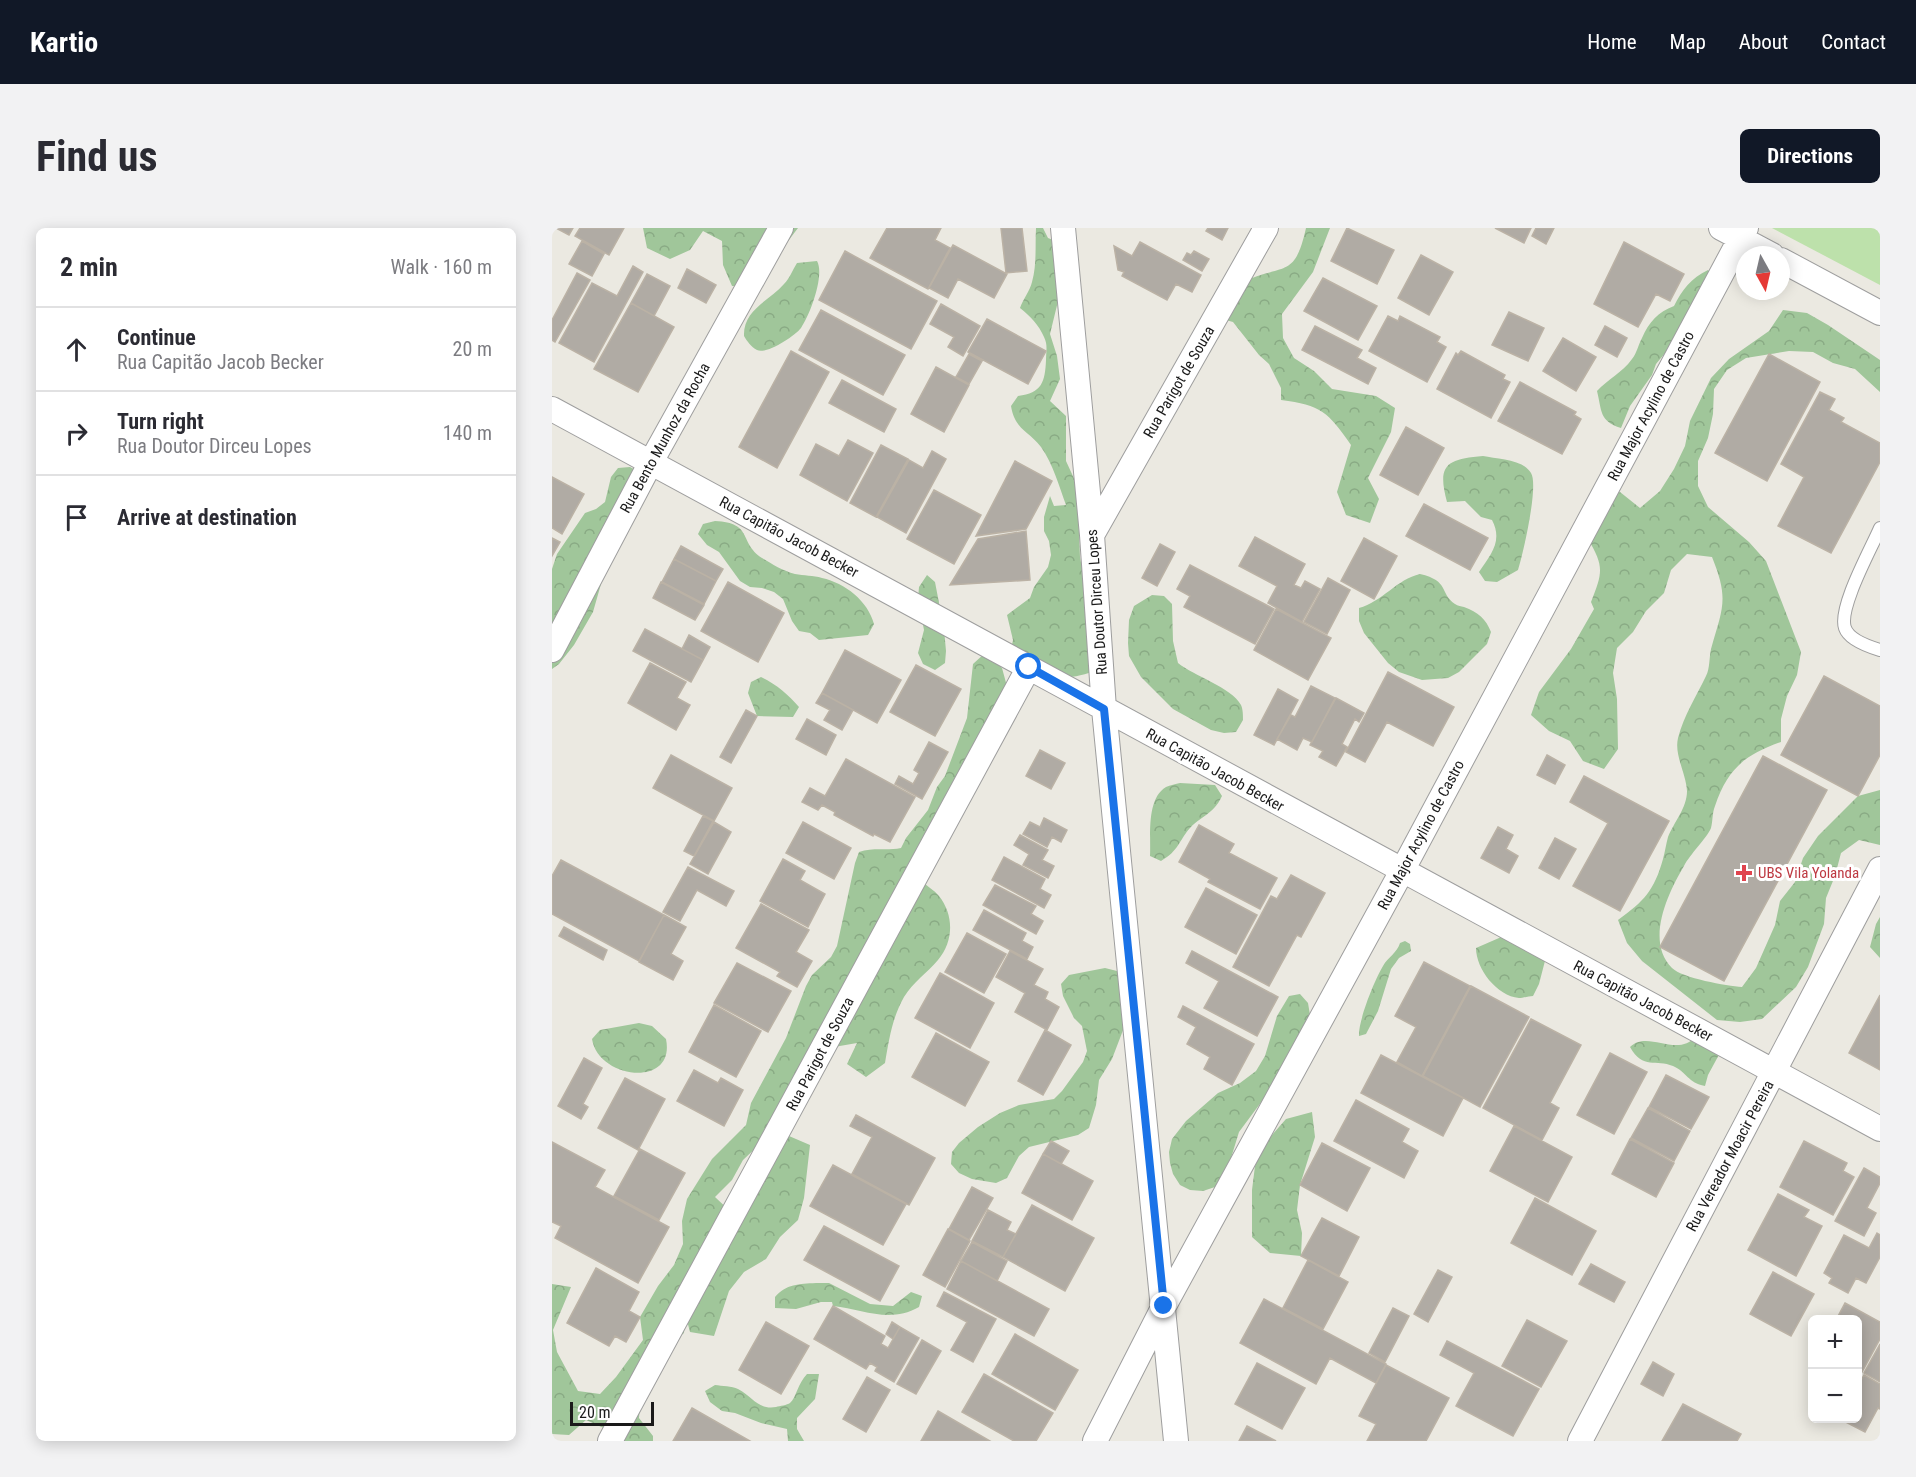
<!DOCTYPE html>
<html lang="en">
<head>
<meta charset="utf-8">
<style>
  body { margin:0; font-family:"Roboto Condensed",sans-serif; background:#f2f2f3; color:#2b2b33 }
  .controls { position:absolute; right:18px; bottom:18px; display:grid; overflow:hidden; border-radius:9px; box-shadow:0 3px 15px #0003 }
  .controls button { width:54px; height:54px; display:grid; place-items:center; padding:0; border:0; border-bottom:2px solid #e1e1e2; background:#fff; color:#2b2b33; font:30px sans-serif }
  .compass { position:absolute; left:1184px; top:18px; width:54px; height:54px; border-radius:50%; background:#fff; box-shadow:0 3px 15px #0003; rotate:172deg }
  .scale { position:absolute; left:18px; bottom:15px; width:84px; box-sizing:border-box; padding-left:6px; border:3px solid #1a1a1a; border-top:0; font-size:16px; line-height:21px; white-space:nowrap; color:#1a1a1a; -webkit-text-stroke:4px #fff; paint-order:stroke }
  .stop { position:absolute; width:18px; height:18px; margin:-14px; border:4px solid #1a73e8; border-radius:50%; background:#fff }
  .stop.end { background:#1a73e8; border-color:#fff; box-shadow:0 2px 6px #0008 }
  .list { margin:0; padding:0; list-style:none }
  h2 { display:flex; justify-content:space-between; align-items:center; height:78px; margin:0; padding:0 24px; font-size:26px }
  h2 small { font-size:20px; font-weight:400; color:#7c7c81 }
  .list li { display:grid; grid-template-columns:39px 1fr auto; gap:18px; align-items:center; box-sizing:border-box; height:84px; padding:0 24px; border-top:2px solid #e1e1e2 }
  .list b { display:block; font-size:22px; white-space:nowrap }
  .list p { margin:0; font-size:20px; white-space:nowrap; color:#7c7c81 }
  .list em { font-size:20px; font-style:normal; color:#7c7c81 }
  .icon { flex:none; width:33px; height:33px; fill:none; stroke:currentColor; stroke-width:2; stroke-linecap:round; stroke-linejoin:round }
  .map { position:relative; flex:none; width:1328px; height:1213px; overflow:hidden; border-radius:9px }
  header { display:flex; align-items:center; gap:36px; box-sizing:border-box; height:84px; padding:0 30px; background:#111827; color:#fff }
  header strong { font-size:28px }
  nav { display:flex; gap:33px; margin-inline-start:auto; font-size:21px }
  .intro { display:flex; align-items:center; justify-content:space-between; box-sizing:border-box; height:144px; padding:0 36px }
  h1 { margin:0; font-size:42px }
  .button { padding:15px 27px; border-radius:9px; background:#111827; color:#fff; font-size:21px; font-weight:700 }
  main { display:flex; gap:36px; padding:0 36px }
  aside { flex:1; background:#fff; border-radius:9px; box-shadow:0 3px 15px #0003 }
  .map>svg:first-child { display:block }
</style>
</head>
<body>
<header>
<strong>Kartio</strong>
<nav><a>Home</a><a>Map</a><a>About</a><a>Contact</a></nav>
</header>
<div class="intro"><h1>Find us</h1><a class="button">Directions</a></div>
<main>
<aside>
<h2>2 min<small>Walk · 160 m</small></h2>
<ul class="list">
<li><svg class="icon" aria-label="ahead" viewBox="0 0 24 24"><path d="M12 20V5M6 11l6-6 6 6"/></svg><div><b>Continue</b><p>Rua Capitão Jacob Becker</p></div><em>20 m</em></li>
<li><svg class="icon" aria-label="right" viewBox="0 0 24 24"><path d="M7 20v-9h11M14 6l5 5-5 5"/></svg><div><b>Turn right</b><p>Rua Doutor Dirceu Lopes</p></div><em>140 m</em></li>
<li><svg class="icon" aria-label="arrive" viewBox="0 0 24 24"><path d="M6 21V4h12l-3 4 3 4H6"/></svg><div><b>Arrive at destination</b></div></li>
</ul>
</aside>
<div class="map">
<svg width="1328" height="1213" viewBox="0 0 1328 1213">
  <defs>
    <pattern id="forest-crowns" width="20" height="18" patternUnits="userSpaceOnUse" patternTransform="scale(1.5)"><rect width="20" height="18" fill="#a0c69a"/><path d="M2 6a3 3 0 1 1 6 0M12 15a3 3 0 1 1 6 0" fill="none" stroke="#89aa84"/></pattern>
  </defs>
  <rect width="100%" height="100%" fill="#ebe9e1"/>
  <!-- grass -->
  <path fill="#bde1ab" d="M1220,0H1328V57Z"/>
  <!-- forest -->
  <path fill="url(#forest-crowns)" d="M91,0H246L202,58H180L171,37L170,13L151,3L138,22L118,31L95,20Z
    M484,0H491L496,10L511,16L509,61L498,106L505,128L508,151L498,173L514,188V233L525,257L528,329L548,441C504,458 496,447 458,426L461,412L455,387L478,370L482,359L496,339L499,327L497,313L492,303V289L498,268L502,278L514,277C507,258 501,236 489,219C476,202 463,202 459,178L466,168C490,165 493,154 494,132C494,123 496,117 492,109C487,97 478,88 468,80C471,71 478,63 480,54C485,36 483,18 484,0Z
    M754,0H778L761,44L730,86L731,110L742,130L762,143L780,161L824,168L843,180L839,204L816,250L827,271L818,295L794,287L785,264L799,217C776,184 769,177 729,172V160L717,136L707,127L681,94L670,91L695,52C734,36 743,49 754,0Z
    M265,33C273,47 258,87 249,100C243,108 214,127 205,122C199,119 195,113 192,108C191,82 217,73 232,56C238,50 240,43 245,35Z
    M1156,42L1161,48L1128,107L1104,136L1100,147L1078,178L1069,200C1047,193 1050,183 1045,163C1056,151 1070,145 1080,131C1085,125 1086,117 1090,110C1097,94 1106,84 1122,78C1130,62 1139,50 1156,42Z
    M1231,82L1255,85L1276,97L1328,132V164L1303,141L1281,135L1261,124L1237,123L1194,130L1175,142L1162,161L1161,186L1156,210L1146,233V258L1156,279L1197,314L1214,333L1249,424L1245,447L1235,468L1229,491V514C1193,527 1176,540 1163,578C1160,585 1161,593 1159,600C1155,610 1138,626 1132,638C1116,665 1093,713 1120,740C1130,750 1175,758 1190,759L1204,740L1223,697L1228,673L1243,654L1251,630L1266,608L1306,568L1328,562V617L1307,612L1289,625L1283,648L1274,670L1272,696L1256,739L1244,759L1210,791L1188,794L1165,792L1090,733L1075,715L1066,692C1092,673 1102,663 1111,631C1113,624 1114,616 1116,609C1122,594 1135,580 1135,563C1134,545 1122,527 1126,510C1132,487 1144,469 1154,448C1158,440 1157,430 1159,421C1171,379 1177,371 1160,329L1135,326L1119,342L1112,365L1094,383L1081,404L1065,420L1061,445L1065,471L1066,521L1052,541L1031,533L1018,513L997,503L979,487L987,464L1019,421L1042,381L1039,374C1051,344 1052,338 1036,311L1053,270L1068,264L1088,280L1108,263L1122,241L1133,218L1138,193L1159,150L1177,131L1217,103Z
    M931,228C945,231 971,231 979,245C987,257 971,326 966,342L945,354L933,353L927,344C939,326 951,313 940,292L929,289L913,273L895,274C885,237 894,231 931,228Z
    M78,239L89,245L51,349L41,384L22,417L7,436L0,441V341L5,326L33,285L44,281L53,274L59,249L66,240Z
    M163,293C202,295 186,314 210,330C220,336 231,343 243,346C252,348 261,347 270,350C293,355 316,373 322,396L316,407L267,412L258,405L247,403L240,393L231,371L222,364L210,360L198,359L188,353L167,324L155,317L146,306L151,296Z
    M868,346C898,353 887,365 903,376C906,378 909,378 912,379C926,384 934,391 939,404L935,416L907,444L896,450L870,452L847,444L836,435L812,405L807,393V380C830,374 845,351 868,346Z
    M375,347L383,354L392,401L394,423L393,435L383,442L371,436L366,425L372,402L366,371L367,359Z
    M600,367L612,368L620,376L621,413L626,435C642,448 679,459 689,477C691,481 691,488 691,492L684,504L672,505L659,502L621,481L589,449L577,428L576,415L577,392L582,378Z
    M433,425L450,440L456,462L369,653C375,658 382,662 387,668C402,687 402,713 386,732C375,745 361,754 352,769C340,790 337,812 333,835L314,849L295,836L305,815L282,819L210,914L191,932L180,952L163,969L180,985L222,925L237,908L258,917L252,970L246,992L228,1009L214,1031L192,1044L177,1063L162,1108L138,1104L133,1085L132,1105L111,1122L89,1166L87,1190L101,1208V1213H66L56,1202L34,1192L17,1207L0,1206V1056L19,1059L1,1102L5,1124L26,1163L48,1166L64,1149L91,1112L88,1089L106,1058L122,1037L131,1016L130,993L135,971L160,931L194,897L199,875L234,810L254,758L260,747L279,729L285,718L303,635L307,624C321,619 335,623 349,620L354,610L376,582L385,559L393,548L415,490L421,436Z
    M209,449C224,456 237,467 247,479L241,489L205,488L196,465L199,454Z
    M628,555L663,557L670,568C661,588 645,589 634,605C625,618 624,624 609,633L598,628C599,608 594,571 614,559C618,557 624,556 628,555Z
    M1328,689V730L1318,719L1324,696Z
    M957,702L994,729L987,756L981,768C977,768 971,770 967,770C945,768 924,741 924,720L947,710Z
    M853,713L858,716L859,723L847,730L839,741L826,783L814,806L807,808C806,793 823,751 831,738C836,729 845,725 848,715Z
    M553,740L565,743L575,750L573,797L560,831L547,852L544,877L537,900L526,907L477,919L467,928L455,950L444,955L420,951L407,945L399,936L400,924L407,915L426,899L448,885L467,877L502,871L510,863L531,834L535,823L530,798L522,790L511,768L509,756L517,747Z
    M748,766L756,775L758,787L713,869L687,904L679,930V941L663,959L651,963L638,962L628,957L621,946L618,935L617,924L620,911L634,893L666,865L688,855L704,843L713,828L725,788L737,768Z
    M87,795L100,798L114,811C124,861 46,851 40,811L48,802Z
    M1144,808L1169,823L1156,847L1153,858C1136,855 1135,844 1121,838C1104,831 1091,842 1078,819C1096,801 1125,831 1144,808Z
    M760,884L763,909L748,957L745,982L750,1005L749,1028L718,1025L700,1009V962L703,938L713,915L734,891Z
    M264,1055H277L318,1076L341,1078L359,1064L370,1068L367,1079C337,1096 311,1081 281,1078L280,1074H269L244,1081L223,1080V1069C234,1056 247,1056 264,1055Z
    M255,1146H267L263,1171L245,1190V1201L252,1213H236L235,1201L209,1195L183,1185L170,1183L158,1174L153,1163L163,1157C170,1158 180,1158 186,1161C201,1169 206,1182 224,1179C228,1178 235,1177 238,1175C244,1170 246,1155 255,1146Z"/>
  <!-- building -->
  <path fill="#b0aba4" stroke="#bbb2a5" stroke-width="1.5" d="M4,0H21L17,7Z
    M28,0H72L57,27L23,8Z
    M335,0H389L383,12L398,20L376,61L318,30Z
    M449,0H470L475,43L454,45Z
    M656,0H676L670,12L654,3Z
    M795,0L842,22L825,56L779,33Z
    M943,0H979L972,15Z
    M984,0H1002L994,16L980,8Z
    M30,13L52,26L40,48L17,36Z
    M588,14L649,47L640,64L624,56L615,72L570,48L572,44L566,42L562,18L580,28Z
    M1072,14L1132,46L1118,73L1104,66L1086,99L1042,76Z
    M401,17L455,46L442,70L406,51L396,70L377,60Z
    M293,23L385,73L359,121L267,72Z
    M642,23L657,31L650,43L631,32L635,25L639,27Z
    M869,27L901,44L877,87L846,70Z
    M81,38L91,44L42,134L7,115L40,55L65,68Z
    M135,41L164,57L154,75L126,60Z
    M25,45L38,52L3,114L0,112V92Z
    M95,46L118,58L102,88L79,75Z
    M771,50L825,78L806,112L752,83Z
    M79,75L122,99L86,164L42,141Z
    M389,76L428,98L411,128L396,119L402,109L378,96Z
    M269,82L353,127L331,167L247,122Z
    M957,84L992,100L976,133L940,117Z
    M836,88L846,93L848,88L888,109L885,114L894,119L875,154L817,123Z
    M435,91L494,123L476,156L416,124Z
    M763,98L810,122L805,130L824,140L816,156L750,122Z
    M1053,98L1075,110L1065,129L1043,117Z
    M1011,110L1044,129L1024,163L991,143Z
    M239,123L277,144L225,240L187,219Z
    M909,123L953,147L951,151L958,154L939,190L885,161L904,125L906,127Z
    M417,126L430,133L417,156L404,149Z
    M1217,126L1268,154L1215,253L1163,225Z
    M384,139L417,157L392,204L359,186Z
    M290,152L344,181L332,204L277,175Z
    M968,154L1024,184L1022,187L1029,191L1010,226L946,193Z
    M1268,164L1283,171L1277,182L1292,190L1289,194L1328,215V234L1279,325L1226,298L1252,249L1229,236Z
    M854,199L892,220L866,267L828,247Z
    M296,212L321,225L295,273L248,247L264,216L287,228Z
    M329,217L356,231L324,289L298,275Z
    M380,223L394,231L354,305L325,289L357,232L371,240Z
    M463,233L500,253L474,301L424,308Z
    M0,249L32,266L10,306L0,300Z
    M382,262L429,287L402,336L355,311Z
    M872,276L936,310L918,342L854,308Z
    M474,303L478,352L398,357L426,311Z
    M703,309L753,336L742,357L749,360L753,353L768,361L750,394L716,375L725,358L687,338Z
    M0,310L8,314L0,328Z
    M812,310L845,328L822,371L789,353Z
    M608,316L623,324L605,358L590,350Z
    M129,318L171,341L164,353L122,331Z
    M122,331L164,353L152,376L110,354Z
    M638,337L722,381L703,416L632,379L638,368L625,361Z
    M776,350L798,362L775,406L752,394Z
    M109,354L152,377L143,392L101,370Z
    M176,354L232,385L206,434L149,403Z
    M724,381L779,410L756,452L702,422Z
    M93,401L151,432L139,454L81,423Z
    M137,407L158,419L151,432L130,421Z
    M293,422L349,452L325,495L270,465Z
    M98,435L134,454L125,470L138,477L124,502L76,475Z
    M364,437L409,461L383,508L338,484Z
    M836,444L902,479L881,518L835,494L813,534L794,524Z
    M1272,448L1328,478V527L1306,568L1229,527Z
    M759,458L783,470L760,514L751,510L745,522L725,511L739,487L743,489Z
    M726,461L746,472L722,517L702,507Z
    M270,465L301,482L290,502L272,492L278,482L264,475Z
    M784,470L812,485L807,494L803,491L790,516L795,519L784,538L767,529L771,523L758,517Z
    M194,482L205,488L179,535L168,529Z
    M255,491L284,507L274,527L244,511Z
    M377,514L396,524L370,571L343,556L347,548L361,556L367,545L362,542Z
    M488,522L513,535L499,561L474,548Z
    M119,527L180,560L162,593L101,560Z
    M995,527L1013,537L1003,556L985,547Z
    M1211,528L1275,562L1172,753L1108,719Z
    M294,531L363,569L338,614L322,606L321,608L282,587L283,584L270,577L266,582L250,574L258,560L273,568Z
    M1032,548L1117,593L1068,683L1021,658L1056,595L1018,574Z
    M151,588L161,593L142,628L132,623Z
    M492,590L515,602L509,614L500,609L495,619L471,606L478,594L488,599Z
    M162,594L179,604L156,646L138,636Z
    M251,594L299,620L282,651L234,625Z
    M647,597L682,616L677,625L725,650L708,681L656,654L658,651L627,634Z
    M946,599L961,607L954,621L966,628L957,645L929,630Z
    M468,607L496,622L490,632L502,638L496,650L471,637L477,626L462,617Z
    M1003,610L1024,621L1007,651L987,640Z
    M452,629L493,651L488,661L499,667L492,680L440,652Z
    M231,631L253,643L248,652L273,666L256,699L208,673Z
    M9,632L112,687L87,733L0,686V648Z
    M136,639L182,663L174,678L145,662L128,693L111,684Z
    M739,647L773,665L749,709L745,707L717,758L681,739L719,668L725,671Z
    M443,657L484,678L479,686L491,693L484,706L431,677Z
    M654,660L705,687L684,726L633,699Z
    M209,676L257,702L244,724L260,733L245,759L225,748L228,744L184,720Z
    M432,682L474,705L470,713L481,719L475,731L421,702Z
    M112,687L134,699L119,726L131,733L121,752L87,734Z
    M12,699L55,722L51,732L7,708Z
    M415,705L454,726L432,765L393,744Z
    M458,723L491,741L482,757L496,764L493,771L507,779L495,802L463,784L473,765L444,749Z
    M640,723L726,769L705,808L652,780L667,753L634,735Z
    M872,734L918,758L870,848L845,834L864,799L843,788Z
    M185,735L239,763L216,804L162,775Z
    M388,745L442,775L418,820L363,790Z
    M919,758L977,789L928,879L871,848Z
    M1328,767V842L1297,825Z
    M162,777L209,803L184,849L137,824Z
    M631,778L702,816L680,857L652,841L658,829L635,816L644,799L626,789Z
    M979,791L1029,817L998,875L1007,880L990,912L931,880Z
    M493,802L519,817L491,867L466,853Z
    M384,805L437,834L413,878L360,849Z
    M1058,825L1095,844L1062,906L1025,887Z
    M829,827L911,870L891,908L809,865Z
    M32,830L50,840L31,876L36,879L29,891L6,878Z
    M142,842L166,855L169,850L191,862L172,898L125,873Z
    M1114,847L1157,869L1139,901L1097,879Z
    M73,850L113,871L86,922L46,900Z
    M804,872L857,901L850,914L866,923L852,950L782,913Z
    M1096,880L1138,903L1122,933L1079,910Z
    M304,887L383,930L357,977L300,946L320,909L298,898Z
    M962,898L1020,929L996,974L938,943Z
    M1078,911L1122,935L1104,969L1060,946Z
    M499,913L517,923L509,936L491,926Z
    M1252,913L1295,935L1291,943L1302,949L1281,987L1228,959Z
    M0,914L53,942L43,959L117,999L86,1055L3,1010L9,998L0,994Z
    M770,915L818,940L795,983L748,957Z
    M88,921L133,945L107,992L62,968Z
    M491,926L541,953L520,992L470,965Z
    M281,937L354,976L331,1017L258,978Z
    M1312,940L1328,949V955L1315,980L1324,985L1312,1008L1283,993Z
    M420,959L441,970L417,1012L397,1001Z
    M1226,966L1257,982L1252,989L1270,998L1244,1048L1196,1022Z
    M983,970L1044,1003L1020,1047L959,1015Z
    M480,977L542,1010L513,1063L451,1029Z
    M436,982L459,994L455,1002L464,1006L451,1029L420,1013Z
    M770,990L807,1009L787,1048L749,1028Z
    M272,998L347,1038L328,1073L252,1032Z
    M396,1001L418,1013L393,1059L371,1047Z
    M1325,1005L1328,1007V1029L1314,1055L1304,1050L1296,1065L1277,1055L1280,1050L1272,1045L1292,1007L1317,1020Z
    M420,1014L455,1033L445,1053L409,1033Z
    M756,1032L796,1054L771,1101L731,1080Z
    M409,1033L497,1081L482,1108L395,1061Z
    M1039,1036L1073,1054L1062,1074L1027,1056Z
    M44,1040L87,1064L77,1083L88,1089L74,1114L63,1108L57,1118L15,1095Z
    M886,1042L900,1049L876,1094L862,1086Z
    M1221,1044L1262,1066L1239,1108L1198,1086Z
    M392,1064L444,1091L421,1134L399,1122L415,1094L385,1078Z
    M712,1071L834,1136L824,1155L778,1130L764,1156L688,1115Z
    M1293,1075L1328,1094V1111L1310,1144L1306,1142V1092H1284Z
    M281,1078L333,1108L329,1116L336,1120L348,1099L367,1110L342,1154L323,1143L325,1139L318,1135L314,1141L262,1111Z
    M841,1080L857,1088L833,1134L817,1125Z
    M975,1092L1015,1113L989,1159L950,1138Z
    M214,1094L257,1118L229,1166L187,1142Z
    M340,1094L348,1099L341,1111L334,1106Z
    M463,1106L526,1142L503,1182L440,1146Z
    M370,1112L389,1123L364,1166L345,1156Z
    M895,1113L987,1161L961,1208L904,1178L922,1145L888,1127Z
    M1328,1116V1154L1312,1145Z
    M1101,1134L1122,1146L1111,1168L1089,1156Z
    M705,1135L753,1160L730,1201L683,1176Z
    M834,1137L897,1170L874,1213H815L824,1196L807,1188Z
    M432,1146L501,1185L484,1213H462L410,1184Z
    M1312,1147L1328,1156V1181L1326,1180L1313,1204L1288,1191L1306,1190V1158Z
    M315,1149L338,1162L314,1204L291,1191Z
    M1131,1176L1189,1206L1185,1213H1110Z
    M140,1180L198,1213H121Z
    M386,1183L438,1213H369Z
    M695,1198L724,1213H687Z"/>
  <g fill="none" stroke-linecap="round" stroke-linejoin="round">
    <defs>
      <path id="service" d="M1328,300C1319,321 1286,380 1293,400C1297,412 1318,419 1328,422"/>
      <path id="minor" d="M511,0L540,307L552,481L624,1213
        M1169,0L1220,27
        M1229,32L1328,85
        M0,181L1328,901
        M540,307L714,0
        M0,422L99,234L229,0
        M58,1213L477,439
        M543,1213L612,1078L850,643L1194,0
        M1028,1213L1328,641"/>
    </defs>
    <!-- service casing -->
    <use href="#service" stroke="#9e9e9e" stroke-width="14"/>
    <!-- minor casing -->
    <use href="#minor" stroke="#9e9e9e" stroke-width="26"/>
    <!-- service -->
    <use href="#service" stroke="#fff" stroke-width="12"/>
    <!-- minor -->
    <use href="#minor" stroke="#fff" stroke-width="24"/>
  </g>
  <g fill="none" stroke-linecap="round" stroke-linejoin="round">
    <!-- route -->
    <path stroke="#1a73e8" stroke-width="8" d="M477,439L552,481L612,1078"/>
  </g>
  <!-- markers -->
  <path fill="#e0444e" stroke="#fff" stroke-width="2" d="M1189 636h6v6h6v6h-6v6h-6v-6h-6v-6h6z"/>
  <g text-anchor="middle" dominant-baseline="central" stroke-width="6" stroke-linejoin="round" paint-order="stroke">
    <!-- street labels -->
    <g font-size="15" fill="#1a1a1a" stroke="#fff">
      <text transform="translate(627 154) rotate(-60)">Rua Parigot de Souza</text>
      <text transform="translate(1099 178) rotate(-62)">Rua Major Acylino de Castro</text>
      <text transform="translate(113 210) rotate(-61)">Rua Bento Munhoz da Rocha</text>
      <text transform="translate(237 309) rotate(28)">Rua Capitão Jacob Becker</text>
      <text transform="translate(545 374) rotate(-94)">Rua Doutor Dirceu Lopes</text>
      <text transform="translate(663 542) rotate(29)">Rua Capitão Jacob Becker</text>
      <text transform="translate(869 607) rotate(-62)">Rua Major Acylino de Castro</text>
      <text transform="translate(1091 773) rotate(28)">Rua Capitão Jacob Becker</text>
      <text transform="translate(268 826) rotate(-62)">Rua Parigot de Souza</text>
      <text transform="translate(1178 928) rotate(-62)">Rua Vereador Moacir Pereira</text>
    </g>
    <!-- health labels -->
    <g font-size="15" fill="#be3a42" stroke="#fff" text-anchor="start">
      <text x="1206" y="645">UBS Vila Yolanda</text>
    </g>
  </g>
</svg>
<div class="controls">
<button>+</button>
<button>−</button>
</div>
<svg class="compass" viewBox="-18 -18 36 36"><path d="M0-13l5 13h-10z" fill="#e53935"/><path d="M0 13l5-13h-10z" fill="#7c7c81"/></svg>
<div class="scale">20 m</div>
<div class="stop" style="left:477px;top:439px"></div>
<div class="stop end" style="left:612px;top:1078px"></div>
</div>
</main>
</body>
</html>
